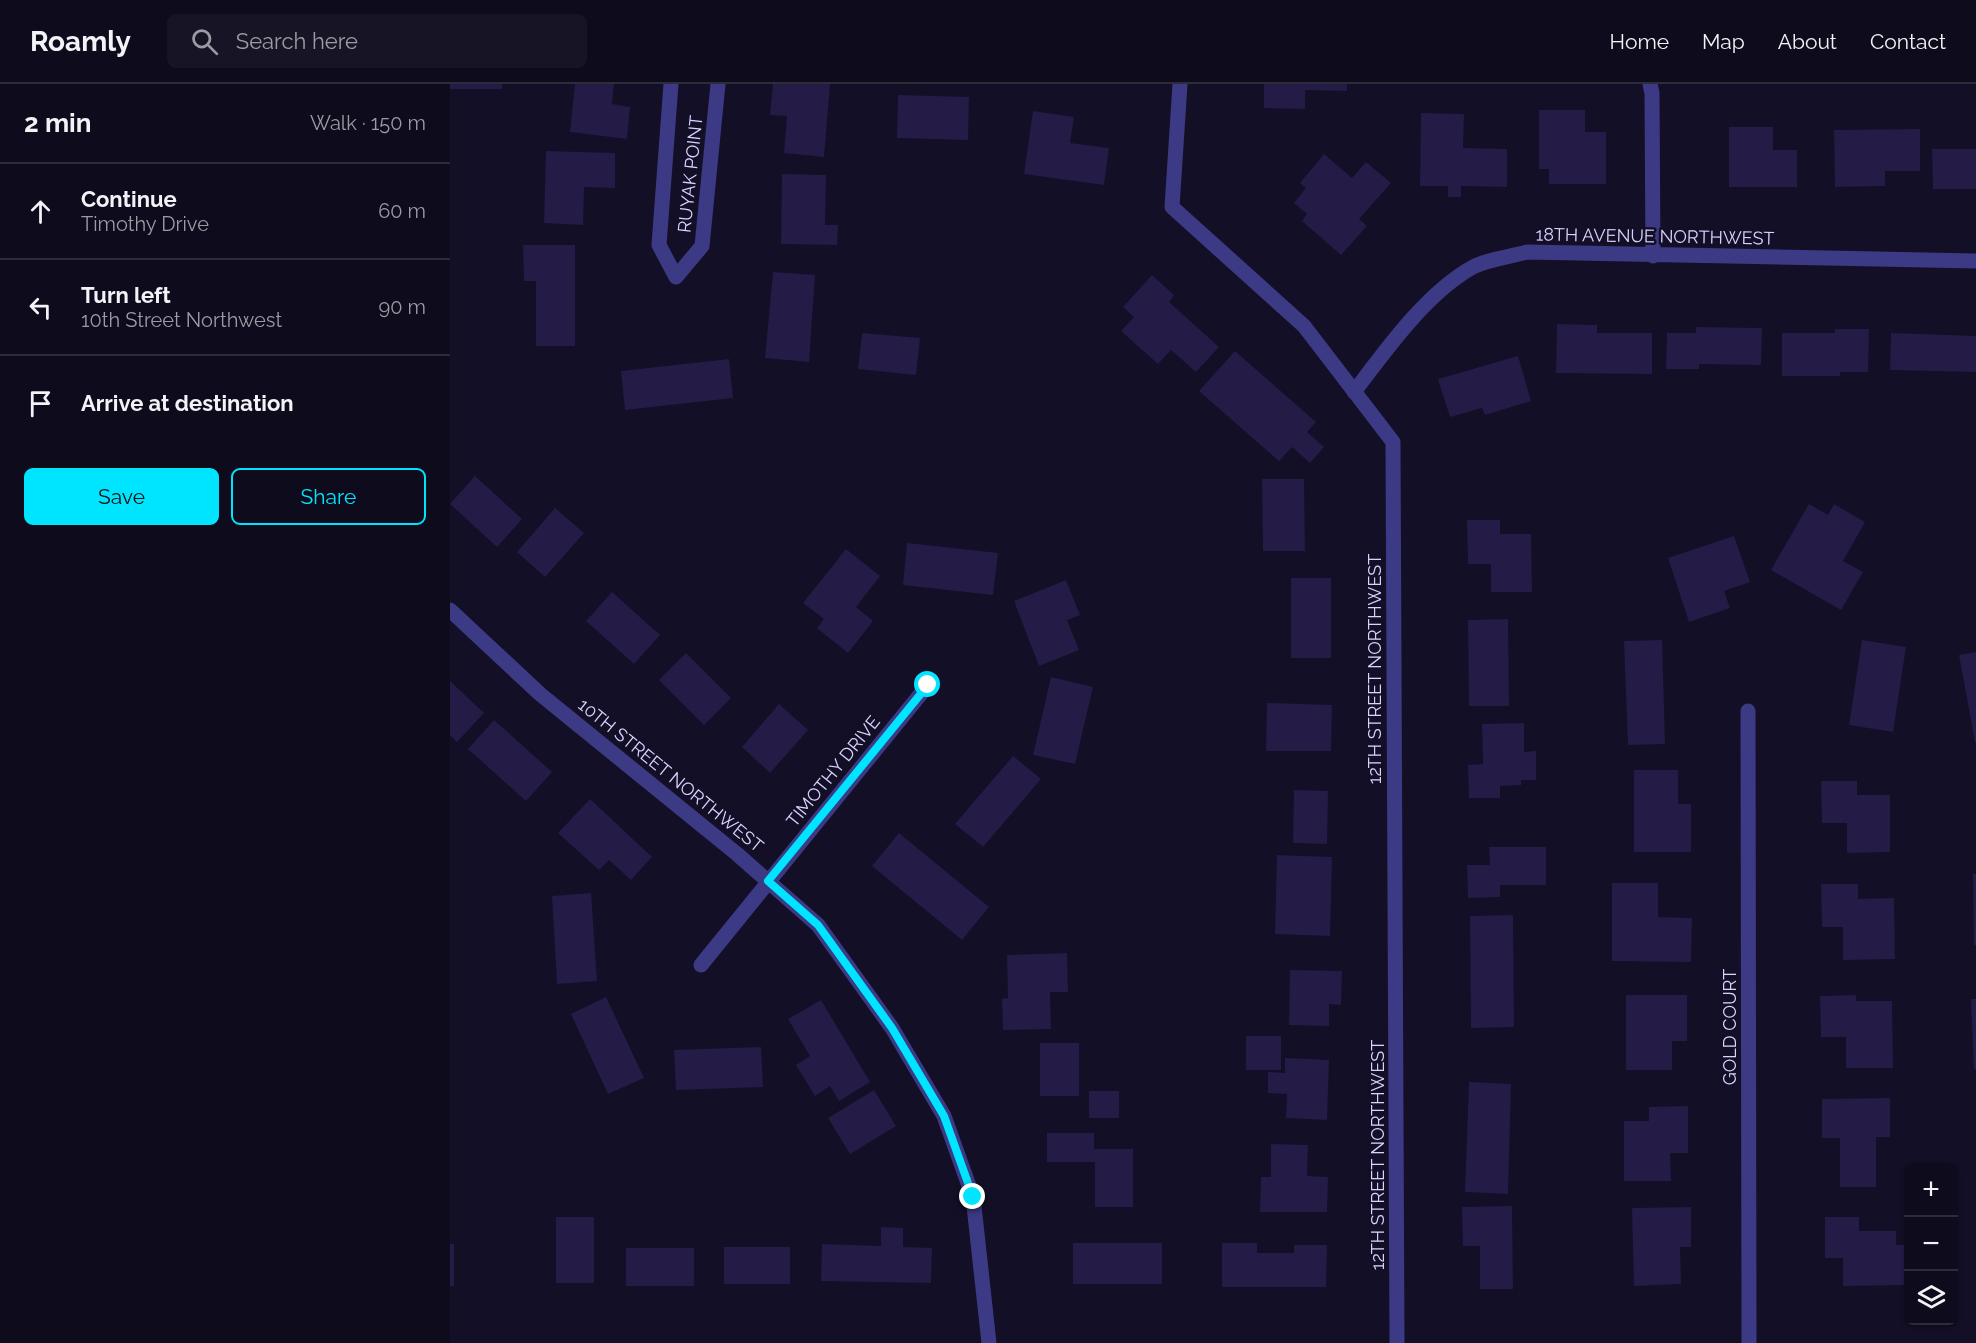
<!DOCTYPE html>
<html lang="en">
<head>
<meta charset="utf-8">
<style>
  body { margin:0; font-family:Raleway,sans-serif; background:#171425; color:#f1f3f6 }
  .controls { position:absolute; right:18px; bottom:18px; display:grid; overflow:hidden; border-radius:9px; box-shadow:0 2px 4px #0004 }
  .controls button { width:54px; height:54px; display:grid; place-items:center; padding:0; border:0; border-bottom:2px solid #2e2b3b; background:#0e0b1c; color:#f1f3f6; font:30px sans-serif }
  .stop { position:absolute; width:18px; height:18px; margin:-14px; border:4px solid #00e5ff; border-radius:50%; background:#fff }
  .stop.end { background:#00e5ff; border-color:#fff; box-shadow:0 2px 6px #0008 }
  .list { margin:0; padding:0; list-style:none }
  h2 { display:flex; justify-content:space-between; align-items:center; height:78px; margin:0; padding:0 24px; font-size:26px }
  h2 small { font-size:20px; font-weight:400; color:#9b9ba3 }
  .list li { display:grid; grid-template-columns:39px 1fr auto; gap:18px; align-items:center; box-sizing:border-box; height:96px; padding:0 24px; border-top:2px solid #2e2b3b }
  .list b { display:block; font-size:22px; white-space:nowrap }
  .list p { margin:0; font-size:20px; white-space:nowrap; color:#9b9ba3 }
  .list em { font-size:20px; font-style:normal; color:#9b9ba3 }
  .actions { display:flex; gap:12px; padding:18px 24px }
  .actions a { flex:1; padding:14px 0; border:2px solid #00e5ff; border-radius:9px; text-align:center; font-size:21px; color:#00e5ff }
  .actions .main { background:#00e5ff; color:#111 }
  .icon { flex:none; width:33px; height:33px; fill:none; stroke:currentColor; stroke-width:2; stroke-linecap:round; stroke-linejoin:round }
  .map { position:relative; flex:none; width:1526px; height:1259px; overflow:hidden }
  header { display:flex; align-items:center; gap:36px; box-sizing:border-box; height:84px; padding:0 30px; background:#0e0b1c; border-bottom:2px solid #2e2b3b }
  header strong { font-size:28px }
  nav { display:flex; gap:33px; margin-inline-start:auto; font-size:21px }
  .search { width:420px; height:54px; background:#171425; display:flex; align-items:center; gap:15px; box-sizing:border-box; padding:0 21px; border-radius:9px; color:#9b9ba3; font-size:22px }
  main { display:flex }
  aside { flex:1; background:#0e0b1c }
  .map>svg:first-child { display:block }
</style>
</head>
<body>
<header>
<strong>Roamly</strong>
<div class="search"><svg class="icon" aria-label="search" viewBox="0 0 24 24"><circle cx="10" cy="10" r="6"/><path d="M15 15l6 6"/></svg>Search here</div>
<nav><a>Home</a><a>Map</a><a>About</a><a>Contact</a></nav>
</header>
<main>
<aside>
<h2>2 min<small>Walk · 150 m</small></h2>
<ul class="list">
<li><svg class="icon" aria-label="ahead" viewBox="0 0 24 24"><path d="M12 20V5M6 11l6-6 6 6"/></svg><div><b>Continue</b><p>Timothy Drive</p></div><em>60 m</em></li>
<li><svg class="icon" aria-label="left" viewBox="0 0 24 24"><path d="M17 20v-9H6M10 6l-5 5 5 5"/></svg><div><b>Turn left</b><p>10th Street Northwest</p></div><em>90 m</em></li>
<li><svg class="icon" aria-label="arrive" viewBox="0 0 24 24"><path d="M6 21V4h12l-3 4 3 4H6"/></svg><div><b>Arrive at destination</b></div></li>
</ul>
<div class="actions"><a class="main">Save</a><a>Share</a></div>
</aside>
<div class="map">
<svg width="1526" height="1259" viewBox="0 0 1526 1259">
  <rect width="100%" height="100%" fill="#130f26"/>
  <!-- building -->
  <path fill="#241b47" d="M0,0H52V5H0Z
    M125,0H164L162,20L180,23L177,55L120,48Z
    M323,0H380L374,73L334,69L337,32L320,31Z
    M814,0H897V7L855,6V25L814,24Z
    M448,11L519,13L518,56L447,54Z
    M1089,26H1135V48H1156V100H1099V85H1089Z
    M583,27L624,33L620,59L659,64L654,101L574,90Z
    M971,29L1014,30L1013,64L1057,65V103L1011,102V113H998V102H970Z
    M1279,43H1323V66H1347V103H1279Z
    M1470,45V87H1435V102L1385,103L1384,46Z
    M1482,65H1526V105H1483Z
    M96,67L165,69V104L134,103L133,141L94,139Z
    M874,70L902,94L916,78L941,99L909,135L917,142L891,171L852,137L857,130L844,119L856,104L850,99Z
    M332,90L376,91L375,141H388L387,161L331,160Z
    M73,161H125V262H86V197H74Z
    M323,188L365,191L359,278L315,274Z
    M702,191L724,211L719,218L769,263L746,288L721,266L708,280L671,247L684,233L673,223Z
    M1107,240L1147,241V249H1202V290L1106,289Z
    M1246,243L1312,244L1311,281L1249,280V285H1216L1217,249H1246Z
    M1385,245H1419L1418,288H1390V292H1332V249H1385Z
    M412,249L470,254L466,291L408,285Z
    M1441,249L1526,252V288L1440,286Z
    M785,267L866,338L857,348L874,363L860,379L842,363L829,377L749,307Z
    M1068,272L1081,317L1035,331L1032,324L1000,333L988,295Z
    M279,275L283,314L175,326L171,287Z
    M25,392L72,435L47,463L0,420Z
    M812,395H854L855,467H813Z
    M1359,420L1378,431L1384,420L1415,438L1393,477L1413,488L1391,526L1321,486Z
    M105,424L134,449L95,493L67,468Z
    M1017,436H1050V450H1081L1082,508H1041V480H1018Z
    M1284,452L1300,498L1274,507L1280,524L1239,538L1218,474Z
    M457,459L548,469L543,511L453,501Z
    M396,465L430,492L406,523L423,537L398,569L367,544L374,535L353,519Z
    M841,494H881V574H841Z
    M616,496L630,531L617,536L629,566L589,582L564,517Z
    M162,508L210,551L184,580L136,537Z
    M1058,535L1059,622H1019L1018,536Z
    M1212,556L1215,660L1178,661L1174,557Z
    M1412,556L1456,563L1443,648L1399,641Z
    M1526,568V658H1525L1509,571Z
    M236,569L281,614L254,641L209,596Z
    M601,593L643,603L625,680L583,671Z
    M0,597L34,629L7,658L0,651Z
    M817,619L882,621L881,667H816Z
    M329,620L358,646L320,689L292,663Z
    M44,636L102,688L76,717L18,665Z
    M1074,639V668L1086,667V696H1071V701L1050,702V714H1019L1018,681L1033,680L1032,640Z
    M563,672L591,695L533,763L505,740Z
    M1184,686H1228V720H1241V768H1184Z
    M1371,697H1407V711H1440V768L1397,769V739H1372Z
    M844,706L878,707L877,760L843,759Z
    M140,715L202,773L181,796L159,776L149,786L108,749Z
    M449,749L539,823L512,856L422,782Z
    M1039,763H1096V801H1050V813L1018,814L1017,781H1040Z
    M827,771L882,773L880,852L825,850Z
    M1523,790H1526V861H1524Z
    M1162,799H1208V833L1242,834L1241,878L1162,877Z
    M1371,800H1408V815L1444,814L1445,875L1393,876V843H1372Z
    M141,809L147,897L107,900L102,812Z
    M1063,831L1064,943L1021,944L1020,832Z
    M617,869L618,908H600L601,945L553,946L552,915L558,914L557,871Z
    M840,886L892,887L891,921L879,920V942L839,941Z
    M1176,911H1237V957H1222V986H1176Z
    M1406,911V917H1442L1443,984H1396V953H1371L1370,912Z
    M156,913L194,994L158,1010L121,930Z
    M1521,915H1526V985H1524Z
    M371,916L420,998L389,1017L380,1002L365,1012L346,981L360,972L338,935Z
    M796,952H831V986H796Z
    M590,959H629V1012H590Z
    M311,963L313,1003L226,1006L224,966Z
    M835,974L879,976L877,1036L836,1034L837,1010L818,1009V988L835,989Z
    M1019,998L1061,1000L1058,1110L1015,1108Z
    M424,1006L446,1042L400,1070L378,1034Z
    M639,1007H669V1034H639Z
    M1440,1014V1053H1426V1103H1390V1054H1372V1015Z
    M1238,1022V1069H1220L1221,1097H1174V1037H1199V1023Z
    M597,1049H644V1065H683V1123H645V1078H597Z
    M821,1060L858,1061L857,1092L878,1093L877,1128H810L811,1093H821Z
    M1062,1122L1063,1205H1030V1162H1013L1012,1123Z
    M1241,1123V1163H1230L1231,1200L1184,1202L1182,1124Z
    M106,1133H144V1199H106Z
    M1375,1133H1409V1147H1446V1161H1455V1201L1393,1202V1174H1375Z
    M431,1143L453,1144V1163L482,1164L481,1199L371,1197L372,1160L431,1162Z
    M623,1159H712V1200H623Z
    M772,1159H807V1169H844V1161H877L876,1203H772Z
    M0,1160H4V1202H0Z
    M274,1163H340V1200H274Z
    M176,1164H244V1202H176Z"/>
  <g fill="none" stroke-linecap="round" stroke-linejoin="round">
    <!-- minor -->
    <path stroke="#3d3a85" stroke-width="15" d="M221,0L209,161L226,193L252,162L268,0
      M730,0L722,123L854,242L943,358L947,1259
      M1200,0L1202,9L1203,172
      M904,308C936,266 976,209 1023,183C1038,175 1060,173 1077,168L1526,177
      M0,526L90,610L287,770L368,841L442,944L494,1032L523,1113L539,1259
      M1298,627L1299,1259
      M251,881L478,601"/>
  </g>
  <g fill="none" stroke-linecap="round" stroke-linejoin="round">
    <!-- route -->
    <path stroke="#00e5ff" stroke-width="8" d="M478,601L318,797L368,841L442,944L494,1032L523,1113"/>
  </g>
  <g text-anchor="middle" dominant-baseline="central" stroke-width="5" stroke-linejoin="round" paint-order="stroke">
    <!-- street labels -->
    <g font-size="18" fill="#d9d4ff" stroke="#130f26">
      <text transform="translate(240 90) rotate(-84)">RUYAK POINT</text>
      <text transform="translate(1205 152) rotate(1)">18TH AVENUE NORTHWEST</text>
      <text transform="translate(924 585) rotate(-90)">12TH STREET NORTHWEST</text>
      <text transform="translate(383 687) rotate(-51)">TIMOTHY DRIVE</text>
      <text transform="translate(221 691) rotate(39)">10TH STREET NORTHWEST</text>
      <text transform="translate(1279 943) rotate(-90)">GOLD COURT</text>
      <text transform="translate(927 1071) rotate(-90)">12TH STREET NORTHWEST</text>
    </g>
  </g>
</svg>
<div class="controls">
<button>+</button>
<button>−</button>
<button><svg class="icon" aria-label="layers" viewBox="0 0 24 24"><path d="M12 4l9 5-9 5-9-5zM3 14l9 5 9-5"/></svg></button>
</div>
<div class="stop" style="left:478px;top:601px"></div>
<div class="stop end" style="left:523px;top:1113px"></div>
</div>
</main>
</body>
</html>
